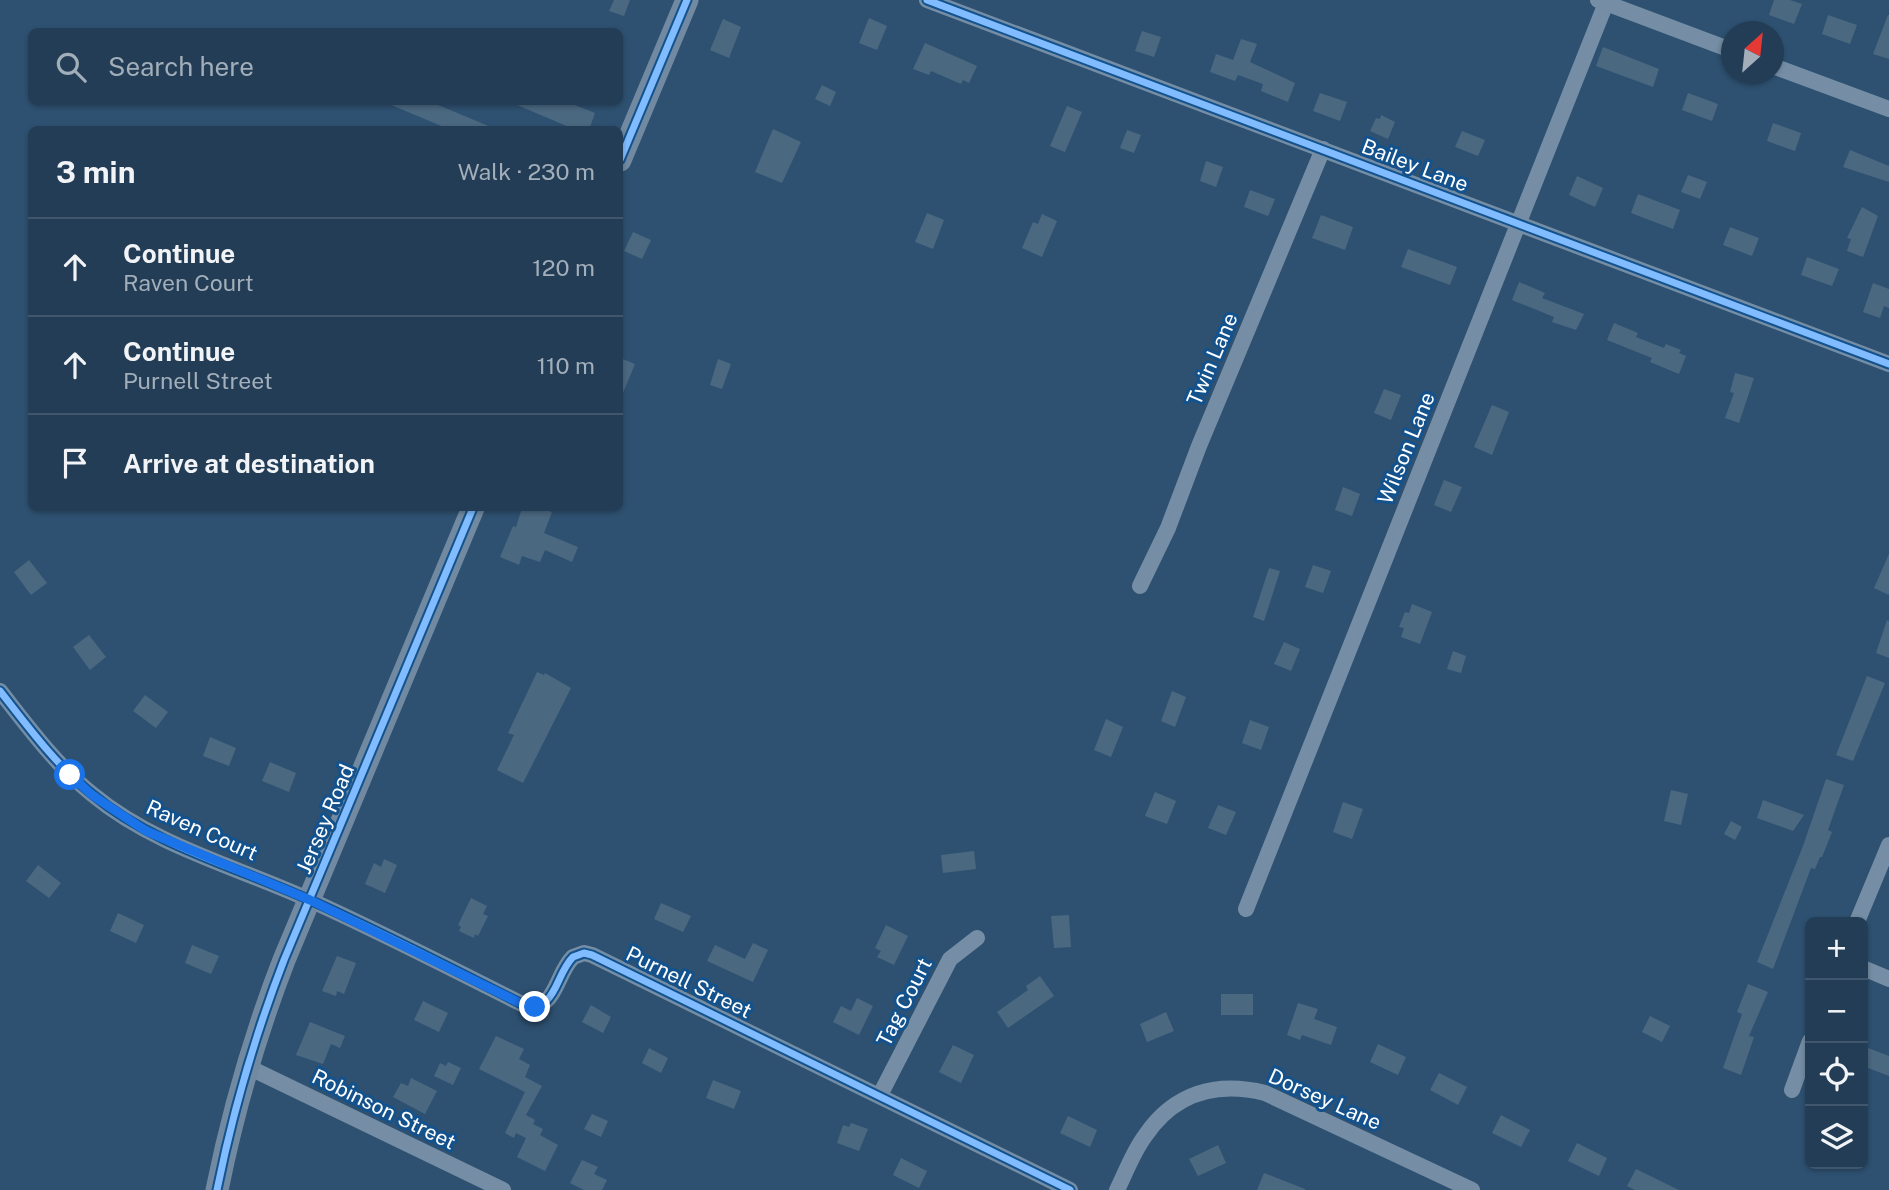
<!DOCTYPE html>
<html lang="en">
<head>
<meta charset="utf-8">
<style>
  body { margin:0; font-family:"Public Sans",sans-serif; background:#2e485f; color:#f1f3f6 }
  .controls { position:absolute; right:21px; bottom:21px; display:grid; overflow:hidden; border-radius:10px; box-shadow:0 2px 5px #0004 }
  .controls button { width:63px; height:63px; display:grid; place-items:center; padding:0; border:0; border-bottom:2px solid #3f566c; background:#223d55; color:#f1f3f6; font:35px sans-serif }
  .compass { position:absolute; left:1721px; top:21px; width:63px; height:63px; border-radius:50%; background:#223d55; box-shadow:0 2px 5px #0004; rotate:27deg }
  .stop { position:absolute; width:21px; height:21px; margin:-16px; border:5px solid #1a73e8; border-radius:50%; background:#fff }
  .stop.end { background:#1a73e8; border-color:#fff; box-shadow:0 2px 7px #0008 }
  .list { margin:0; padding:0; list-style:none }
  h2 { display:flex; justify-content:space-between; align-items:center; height:91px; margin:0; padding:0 28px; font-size:30px }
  h2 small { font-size:23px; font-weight:400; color:#a2aeb9 }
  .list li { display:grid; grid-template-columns:46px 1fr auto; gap:21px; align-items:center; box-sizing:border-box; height:98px; padding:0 28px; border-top:2px solid #3f566c }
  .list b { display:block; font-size:26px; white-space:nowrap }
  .list p { margin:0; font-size:23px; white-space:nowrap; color:#a2aeb9 }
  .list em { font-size:23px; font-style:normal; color:#a2aeb9 }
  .icon { flex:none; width:38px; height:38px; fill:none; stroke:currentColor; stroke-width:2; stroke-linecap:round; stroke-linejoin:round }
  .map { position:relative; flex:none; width:1889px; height:1190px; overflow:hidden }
  .search { position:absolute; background:#223d55; box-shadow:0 2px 5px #0004; left:28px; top:28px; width:595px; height:77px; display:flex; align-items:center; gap:18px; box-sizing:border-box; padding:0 24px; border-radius:10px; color:#a2aeb9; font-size:26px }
  .panel { position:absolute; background:#223d55; box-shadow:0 2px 5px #0004; left:28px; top:126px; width:595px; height:385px; border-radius:10px }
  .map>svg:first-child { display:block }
</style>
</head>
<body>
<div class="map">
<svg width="1889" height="1190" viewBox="0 0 1889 1190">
  <rect width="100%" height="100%" fill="#2e5171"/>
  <!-- building -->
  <path fill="#4b6881" d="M614,0H630L624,16L609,11Z
    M1774,0H1790L1802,4L1794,24L1769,15Z
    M1828,15L1857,25L1850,44L1822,34Z
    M1888,15H1889V59L1873,54Z
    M869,18L887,26L877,50L859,43Z
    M723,19L741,27L729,58L710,50Z
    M1142,31L1161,37L1154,57L1135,51Z
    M1241,39L1257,44L1250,62L1295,83L1288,102L1261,91L1263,84L1238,75L1235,81L1210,72L1216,54L1233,60Z
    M925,43L977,66L969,83L963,80L961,84L931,71L929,75L913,69Z
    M1603,47L1659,69L1653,87L1596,66Z
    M822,85L836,92L830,106L815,99Z
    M1320,93L1347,102L1340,121L1313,111Z
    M1688,93L1718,104L1712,121L1682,110Z
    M384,102H431L498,130H451Z
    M510,102H567L595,113L589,130H576Z
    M1067,106L1082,112L1065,152L1050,146Z
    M1381,115L1395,122L1388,139L1370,131L1376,118L1380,119Z
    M1773,123L1801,133L1795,151L1767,141Z
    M773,129L801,142L782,183L755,172Z
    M1127,130L1141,135L1134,153L1120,148Z
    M1462,131L1485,140L1478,156L1455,147Z
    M1850,150L1889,166V182L1843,167Z
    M1206,161L1223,167L1216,187L1200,181Z
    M1688,175L1707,182L1700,199L1681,192Z
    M1577,176L1603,188L1595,207L1569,195Z
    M1250,190L1275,199L1268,216L1244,207Z
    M1638,194L1680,210L1673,229L1631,213Z
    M1862,207L1878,216L1863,257L1847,251L1851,239L1847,238Z
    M927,213L944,220L933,249L915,242Z
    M1042,214L1057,221L1042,257L1022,248L1033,222L1038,224Z
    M1321,215L1353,227L1345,250L1312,238Z
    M1730,227L1759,238L1752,256L1723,245Z
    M633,232L651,240L642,259L624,251Z
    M1408,249L1457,267L1450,285L1401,267Z
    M1807,257L1839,269L1832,286L1801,275Z
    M1519,282L1545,293L1542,298L1584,314L1576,330L1552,322L1554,317L1512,300Z
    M1873,283L1889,289V308L1884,306L1880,318L1863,312Z
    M1614,323L1638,333L1636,337L1664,348L1666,344L1681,350L1679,353L1686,356L1679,374L1650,362L1652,358L1607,340Z
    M620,358L635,364L620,400Z
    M718,359L731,364L722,389L710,385Z
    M1735,373L1754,378L1739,423L1725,418L1734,393L1730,392Z
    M1384,389L1401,395L1391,420L1374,413Z
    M1492,405L1509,412L1492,455L1474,447Z
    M1444,480L1462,487L1451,512L1434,505Z
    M1343,487L1360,494L1352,516L1335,510Z
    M522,508H540L552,512L544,533L578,547L572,562L545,550L540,562L522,556L519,565L500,557L513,526L516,527Z
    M1889,554V595L1874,588Z
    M29,560L47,583L31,595L14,572Z
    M1313,565L1331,571L1323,593L1305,587Z
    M1269,568L1280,571L1264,621L1253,617Z
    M1412,604L1432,612L1420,644L1401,637L1404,628L1399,627L1405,612L1409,613Z
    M1887,620L1889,621V658L1876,653Z
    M89,635L106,657L90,670L73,647Z
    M1284,642L1300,649L1291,671L1274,664Z
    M1453,651L1466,656L1461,673L1447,669Z
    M537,672L544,675L545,673L571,688L523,783L497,770L514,735L508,733Z
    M1867,676L1885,683L1853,761L1836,755Z
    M1172,691L1186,697L1175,727L1161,721Z
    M145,695L168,712L156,728L133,711Z
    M1106,719L1123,727L1111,757L1094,750Z
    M1250,720L1269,727L1261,750L1242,743Z
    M210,737L236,748L229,766L203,756Z
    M270,762L296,773L289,792L262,781Z
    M1826,779L1844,785L1828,830L1832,832L1822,857H1820L1815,869L1811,868L1773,969L1757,962L1803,846Z
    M1671,790L1688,794L1681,825L1664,821Z
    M1155,792L1176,801L1167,824L1145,816Z
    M1763,800L1804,815L1793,831L1757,818Z
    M1343,802L1363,809L1352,839L1333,832Z
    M1218,805L1236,812L1226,835L1208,828Z
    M1731,821L1742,827L1735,840L1724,834Z
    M974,851L976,869L943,873L941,855Z
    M384,859L397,865L385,893L365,884L374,863L381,867Z
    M38,865L61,883L49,898L26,881Z
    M471,898L487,906L483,914L488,916L478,936L475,934L474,938L459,931L461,927L458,925Z
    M661,903L691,916L683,932L654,919Z
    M118,913L144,925L136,943L110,931Z
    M1069,915L1071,947L1054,948L1051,916Z
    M886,925L908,936L894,965L877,957L881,951L875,948Z
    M753,943L768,950L753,982L707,961L715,945L745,959Z
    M192,945L219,956L211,974L185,963Z
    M337,956L356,963L344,994L337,991L336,996L322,991Z
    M1040,976L1054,996L1008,1028L997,1012L1028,990L1026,986Z
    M1748,984L1768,992L1749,1036L1754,1037L1741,1075L1723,1068L1742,1014L1737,1012Z
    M1221,994H1253V1015H1221Z
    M857,998L873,1006L859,1035L833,1022L841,1006L851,1011Z
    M423,1001L448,1013L439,1032L414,1020Z
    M1298,1003L1318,1009L1314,1019L1337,1027L1331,1045L1302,1035L1300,1040L1287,1035Z
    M591,1005L611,1017L603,1033L582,1022Z
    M1166,1012L1174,1031L1147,1042L1140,1024Z
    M1650,1016L1670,1026L1662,1042L1642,1032Z
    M310,1022L345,1036L340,1048L331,1044L323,1064L296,1055Z
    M496,1036L524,1049L519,1059L530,1065L525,1077L542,1086L526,1115L535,1120L533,1124L543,1129L540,1135L558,1145L545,1171L517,1157L526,1138L516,1133L514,1138L505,1133L525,1092L479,1069Z
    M1378,1044L1406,1057L1398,1075L1370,1062Z
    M953,1045L974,1055L961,1083L939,1072Z
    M1863,1046L1889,1056V1076L1863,1066Z
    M649,1048L668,1058L661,1073L642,1063Z
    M448,1062L461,1068L453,1085L434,1076L440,1063L446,1066Z
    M1439,1073L1467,1087L1458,1105L1430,1090Z
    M411,1078L437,1091L425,1114L393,1097L401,1083L408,1086Z
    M713,1080L741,1091L734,1109L706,1098Z
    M592,1114L608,1121L601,1137L584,1129Z
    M1501,1115L1530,1130L1521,1147L1492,1133Z
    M1068,1116L1097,1130L1090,1147L1060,1133Z
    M851,1123L868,1129L859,1151L837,1143L843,1125L849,1127Z
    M1577,1143L1607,1158L1599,1176L1568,1161Z
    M1218,1145L1226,1163L1198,1176L1189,1159Z
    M901,1158L927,1171L919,1188L893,1175Z
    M582,1160L598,1167L594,1174L607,1180L602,1190H584L570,1183Z
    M1636,1169L1679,1190H1635L1627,1186Z
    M1264,1173L1305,1189V1190H1257Z"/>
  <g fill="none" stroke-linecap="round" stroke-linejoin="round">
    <!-- street -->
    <path stroke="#758ea5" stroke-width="16" d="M927,0L1889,364
      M1598,0L1731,50
      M1773,66L1889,109
      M1140,586L1168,528L1199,446L1323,149
      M0,691C29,728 56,765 92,794C156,847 238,867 312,901C383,933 452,969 522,1004C557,1014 554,976 573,957L584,953L592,955L1070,1190
      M1246,909L1606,3
      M1857,922L1889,845
      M1863,968L1889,979
      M246,1066L503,1190
      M1792,1090L1810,1041
      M880,1095L950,959L977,938
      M1117,1190C1126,1172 1133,1152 1145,1136C1174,1093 1216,1081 1265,1093L1472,1190"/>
    <!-- secondary -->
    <path stroke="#718aa1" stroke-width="23" d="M620,160L687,0
      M217,1190C233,1111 255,1035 284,960L473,508"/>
    <defs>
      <path id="cycleway" d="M927,0L1889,364
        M620,160L687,0
        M0,691C29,728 56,765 92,794C156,847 238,867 312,901C383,933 452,969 522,1004C557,1014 554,976 573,957L584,953L592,955L1070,1190
        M217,1190C233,1111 255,1035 284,960L473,508"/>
    </defs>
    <!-- cycleway casing -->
    <use href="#cycleway" stroke="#13528c" stroke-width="11"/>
    <!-- cycleway -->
    <use href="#cycleway" stroke="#80bcff" stroke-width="7"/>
  </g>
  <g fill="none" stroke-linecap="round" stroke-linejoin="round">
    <!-- route -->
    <path stroke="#1a73e8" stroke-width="9" d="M70,775L92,795L146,831L310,900L522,1004L535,1007"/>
  </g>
  <g text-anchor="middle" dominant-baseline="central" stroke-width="6" stroke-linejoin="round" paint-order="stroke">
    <!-- street labels -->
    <g font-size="21" fill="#fff" stroke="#13528c">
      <text transform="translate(1415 165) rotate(21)">Bailey Lane</text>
      <text transform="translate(1212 359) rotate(-67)">Twin Lane</text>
      <text transform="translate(1406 448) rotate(-68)">Wilson Lane</text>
      <text transform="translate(325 819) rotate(-67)">Jersey Road</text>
      <text transform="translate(202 830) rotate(24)">Raven Court</text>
      <text transform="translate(689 982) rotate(26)">Purnell Street</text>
      <text transform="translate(904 1002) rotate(-63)">Tag Court</text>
      <text transform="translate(1325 1099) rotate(24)">Dorsey Lane</text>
      <text transform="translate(384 1109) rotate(26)">Robinson Street</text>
    </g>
  </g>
</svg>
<div class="controls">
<button>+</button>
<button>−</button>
<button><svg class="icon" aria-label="locate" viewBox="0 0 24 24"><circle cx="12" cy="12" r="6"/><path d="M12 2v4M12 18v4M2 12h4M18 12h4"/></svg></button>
<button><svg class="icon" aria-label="layers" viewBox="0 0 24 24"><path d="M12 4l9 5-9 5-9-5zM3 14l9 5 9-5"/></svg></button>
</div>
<svg class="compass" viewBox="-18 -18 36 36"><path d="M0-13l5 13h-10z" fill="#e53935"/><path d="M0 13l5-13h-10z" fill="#a2aeb9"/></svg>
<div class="stop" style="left:70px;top:775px"></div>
<div class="stop end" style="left:535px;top:1007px"></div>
<div class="search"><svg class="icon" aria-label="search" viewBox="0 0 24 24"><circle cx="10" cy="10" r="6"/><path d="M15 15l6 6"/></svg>Search here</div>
<section class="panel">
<h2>3 min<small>Walk · 230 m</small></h2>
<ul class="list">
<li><svg class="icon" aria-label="ahead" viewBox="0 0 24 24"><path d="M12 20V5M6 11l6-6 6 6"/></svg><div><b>Continue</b><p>Raven Court</p></div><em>120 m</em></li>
<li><svg class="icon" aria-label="ahead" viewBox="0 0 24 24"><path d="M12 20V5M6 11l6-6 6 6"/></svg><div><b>Continue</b><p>Purnell Street</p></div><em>110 m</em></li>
<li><svg class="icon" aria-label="arrive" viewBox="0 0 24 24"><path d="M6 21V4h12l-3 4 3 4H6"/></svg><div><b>Arrive at destination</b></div></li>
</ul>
</section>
</div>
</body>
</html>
